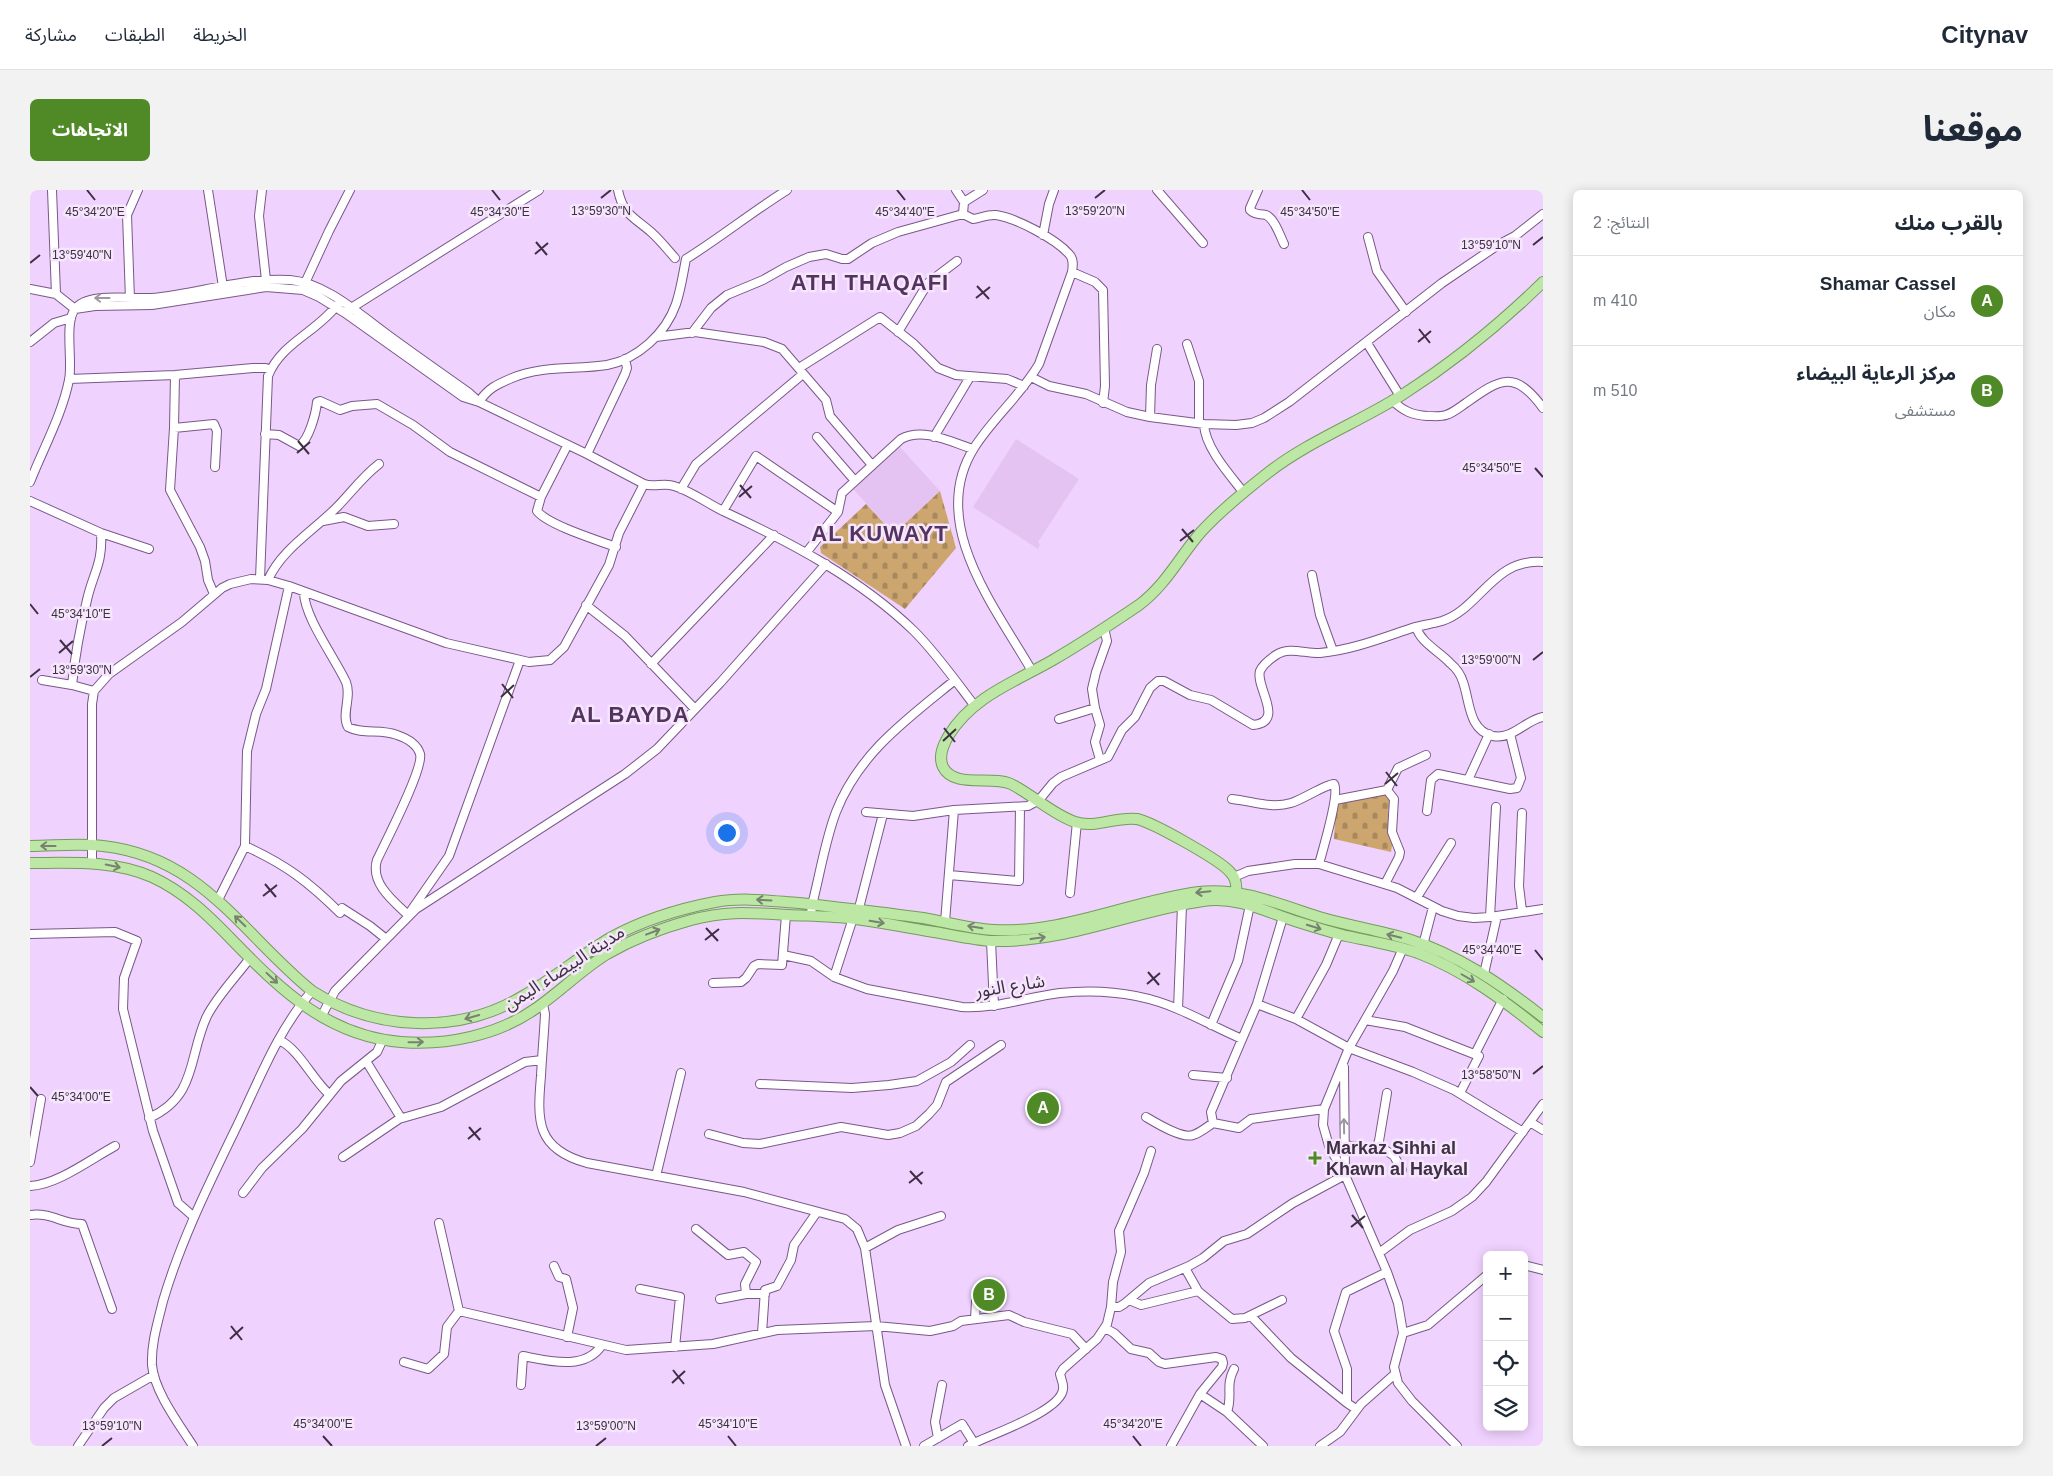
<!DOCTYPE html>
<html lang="ar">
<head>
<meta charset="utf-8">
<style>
  body { margin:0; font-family:Helvetica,"Noto Sans Arabic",sans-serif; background:#f2f2f3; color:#1f2937; direction:rtl }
  .controls { position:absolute; right:15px; bottom:15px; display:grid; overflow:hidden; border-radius:8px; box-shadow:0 2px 12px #0003 }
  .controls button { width:45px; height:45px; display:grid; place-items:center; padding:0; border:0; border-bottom:1px solid #e0e1e3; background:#fff; color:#1f2937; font:25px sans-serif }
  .you { position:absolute; left:696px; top:642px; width:18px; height:18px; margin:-12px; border:4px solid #fff; border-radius:50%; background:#1a73e8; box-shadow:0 0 0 8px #1a73e833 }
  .badge { display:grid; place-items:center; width:32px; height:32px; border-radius:50%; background:#4f8a27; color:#fff; font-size:16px; font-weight:700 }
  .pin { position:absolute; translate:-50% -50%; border:2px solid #fff; box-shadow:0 1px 5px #0006 }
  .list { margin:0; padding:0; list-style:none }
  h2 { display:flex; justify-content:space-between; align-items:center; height:65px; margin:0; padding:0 20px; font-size:21px }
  h2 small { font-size:16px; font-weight:400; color:#747a83 }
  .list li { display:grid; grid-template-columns:32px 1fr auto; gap:15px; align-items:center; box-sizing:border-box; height:90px; padding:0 20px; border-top:1px solid #e0e1e3 }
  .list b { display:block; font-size:19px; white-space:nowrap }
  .list p { margin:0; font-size:16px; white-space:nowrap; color:#747a83 }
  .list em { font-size:16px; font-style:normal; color:#747a83 }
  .icon { flex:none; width:28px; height:28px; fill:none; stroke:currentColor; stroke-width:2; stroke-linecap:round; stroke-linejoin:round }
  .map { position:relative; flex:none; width:1513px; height:1256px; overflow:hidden; direction:ltr; border-radius:8px }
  header { display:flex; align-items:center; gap:30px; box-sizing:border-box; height:70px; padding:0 25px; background:#fff; border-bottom:1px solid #e0e1e3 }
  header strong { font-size:24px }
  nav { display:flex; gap:28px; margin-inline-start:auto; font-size:18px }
  .intro { display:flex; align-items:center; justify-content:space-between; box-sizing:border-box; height:120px; padding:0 30px }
  h1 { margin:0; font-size:35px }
  .button { padding:12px 22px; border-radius:8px; background:#4f8a27; color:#fff; font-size:18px; font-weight:700 }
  main { display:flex; gap:30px; padding:0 30px }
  aside { flex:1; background:#fff; border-radius:8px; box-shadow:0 2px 12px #0003 }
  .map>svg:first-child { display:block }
</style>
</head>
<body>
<header>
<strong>Citynav</strong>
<nav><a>الخريطة</a><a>الطبقات</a><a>مشاركة</a></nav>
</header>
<div class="intro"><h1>موقعنا</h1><a class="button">الاتجاهات</a></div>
<main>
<aside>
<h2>بالقرب منك<small>النتائج: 2</small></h2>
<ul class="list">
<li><span class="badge">A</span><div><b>Shamar Cassel</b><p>مكان</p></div><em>410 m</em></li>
<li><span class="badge">B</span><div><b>مركز الرعاية البيضاء</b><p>مستشفى</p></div><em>510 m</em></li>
</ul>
</aside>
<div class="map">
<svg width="1513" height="1256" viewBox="0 0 1513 1256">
  <defs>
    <pattern id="cemetery-stones" width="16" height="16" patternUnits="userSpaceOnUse" patternTransform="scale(1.25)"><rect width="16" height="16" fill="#cda66f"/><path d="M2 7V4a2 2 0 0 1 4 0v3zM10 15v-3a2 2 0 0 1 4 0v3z" fill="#a8885d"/></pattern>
  </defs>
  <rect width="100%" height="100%" fill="#f0d2fe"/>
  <!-- built -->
  <path fill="#e4c3f3" d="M986,249L1049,289L1008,352L1010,354L1008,359L943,317Z
    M869,256L910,301L864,344L823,299Z"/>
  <!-- cemetery -->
  <path fill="url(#cemetery-stones)" d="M910,301L926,358L875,419L791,363L790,357L836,314L864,344Z
    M1356,604L1361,609L1358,621L1360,649L1363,650L1361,662L1304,649L1306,615L1310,612Z"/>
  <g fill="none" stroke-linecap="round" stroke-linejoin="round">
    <defs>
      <path id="minor" d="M22,0L26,104
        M178,0L193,97
        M232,0L229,26L236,90
        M588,0C593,25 604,27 621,42C630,50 637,59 645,68
        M926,0L934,12L933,24
        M1127,0L1173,53
        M1228,0L1220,18V20C1226,26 1229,23 1236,25C1245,29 1250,46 1254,54
        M934,12L953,0
        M1013,45L1019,14L1024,0
        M1338,47L1347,81L1376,122
        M1042,82L1065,92L1073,100L1075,196L1073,213
        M275,93L299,41L320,0
        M0,99L26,104L45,119L65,116L122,115L236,97L273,100L289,107L315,123L433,207L449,212
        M100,109L97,25L108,0
        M318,120L509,0
        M868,142L898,93L927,71
        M662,143L681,118L697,105L733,90L756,77L779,67L796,64L812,69H818L842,53L868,42L933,24L943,29C951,28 958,24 966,25C986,28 1026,49 1039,64C1044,69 1043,76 1042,82L1009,174C991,205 963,228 944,258C897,333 965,417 1002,481
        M626,147L665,142L734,152L752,159L796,210L800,226L842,275
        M0,152L24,133L41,128
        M1337,153L1370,206
        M1157,154L1169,191V233
        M769,178L850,127L884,154L908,178L926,185L977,189L994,196
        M145,185L144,238L140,300L170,357L175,371L178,390L184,404
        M1001,187L1019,196L1056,204L1097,222L1120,227L1174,234L1206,235L1222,233L1234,228L1259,212L1412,93L1468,55L1485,46L1513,24
        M39,189L145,185L223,178H236L240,180
        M1362,210C1373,221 1382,225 1397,226C1403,226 1410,227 1416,225C1423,223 1430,217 1436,213C1470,189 1484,179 1513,218
        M449,212C458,198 468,194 482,188C513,175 545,180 577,175C608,169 636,143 646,114C651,99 653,84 656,69C691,47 722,22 757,0
        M1120,227L1121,195L1127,159
        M1174,234C1175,258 1200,285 1214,303
        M144,238L184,234L187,241L185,277
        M235,244L249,245L269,256C279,250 286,223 287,212L290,211L310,220L322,216L347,214L383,235L420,262L511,307
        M787,247L825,291
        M904,247L940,187
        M537,256L511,307L507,321C518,335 567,350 586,357
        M557,264L595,184L597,178L595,169
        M0,292C13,259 32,225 39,190C43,171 34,133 45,119C57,102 101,109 121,108C167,104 213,87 260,90C296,93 329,124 358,145C384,164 411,183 438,202L449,212L557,264L614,294C624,298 634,292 644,296C661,301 678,314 695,322C762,353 830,389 884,441C906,463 925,490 944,515
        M651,299L666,274L773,184
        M0,311L71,343L119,359
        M693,321L726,266L808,322
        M293,331L314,327L338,336L364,334
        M776,363L808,322L812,303L871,249C893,237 921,252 943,259
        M1282,385L1290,425L1303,461
        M230,389L238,186C251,153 287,142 307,115
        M238,390C251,360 283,341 306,318C321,303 332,287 349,274
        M274,402C274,427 305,468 316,492C322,507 311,524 318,537C333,545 351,538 367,545C376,548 387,554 390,564C394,578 355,653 347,670C340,693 363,711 378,725L419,666L490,470
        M556,415L595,446L665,519
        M1386,437C1391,453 1409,461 1420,473C1426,478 1431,485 1433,492C1440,511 1438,540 1463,546C1482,550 1496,530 1513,527
        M621,474L744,345
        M12,490L42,495L64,501
        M42,495C45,466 50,438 57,410C63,383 73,374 71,343
        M1029,529L1065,518
        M1070,570L1065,552L1070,535L1065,518L1062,499L1066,482L1077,451L1074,438
        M1438,590L1459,544
        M1202,609C1222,611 1241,619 1261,613C1274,609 1294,595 1304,594C1310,604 1293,659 1289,674
        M1305,610L1357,600L1368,578L1396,565
        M1397,621L1401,590L1408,584L1480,599L1487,598L1491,588L1480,544
        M836,622L883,626L924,620L998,616L1009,610L1023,593L1031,587L1078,567L1092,540L1105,527L1120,498L1128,491H1134L1160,505L1181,510L1223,535C1256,532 1225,497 1230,481C1233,474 1240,469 1246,465C1259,456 1276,464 1290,463C1322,460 1352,448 1382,438C1392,435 1402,434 1412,431C1451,418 1463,368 1513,372
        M215,656C255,674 279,692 310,723L312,718L340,736L355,748
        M62,673V514L64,501L79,484L152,432L192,398L200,394L221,389L238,390L259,396L416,453L499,472L520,470L534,457L579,375L589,343L614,294
        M919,685L989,691L990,617
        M1204,687L1218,681L1265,674H1289L1367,698L1412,721L1428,726L1444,728L1460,727L1513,719
        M1355,694L1369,667L1370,662L1362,642L1364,609L1357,600
        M1040,703L1047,632
        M1387,707L1421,653
        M188,710L215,656L217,561L226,524L236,499L259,396
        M829,718L853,624
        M1492,721L1489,696L1492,623
        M781,725L782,715C790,684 795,651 806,622C829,563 877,529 925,490
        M1253,727L1227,814L1181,922L1183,933L1209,938L1221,929L1294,919
        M1460,727L1466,617
        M915,732L924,620
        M0,744L85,742L107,751L94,788L93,819L123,941L148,1013L164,1027
        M961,751L964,816
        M1393,755L1403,717
        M1373,758L1363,781L1319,858L1294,919L1293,935L1299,956L1315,985L1357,1082L1368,1113L1373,1143L1364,1177L1368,1193L1382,1211L1427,1256
        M753,765L781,771L804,787L837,799L932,817C966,819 997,807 1030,803C1070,799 1112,803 1150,820C1171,829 1191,840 1212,849
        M1454,784L1467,726
        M804,787L823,728
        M683,793L711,792L716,788L724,776L728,774L752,775L756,725
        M513,814L515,824C514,845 512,865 511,886C507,931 506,959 557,973L714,1002L815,1029L827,1039L835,1058L855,1195L876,1256
        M1227,814L1266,829L1319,858L1383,882L1424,900L1493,942
        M1148,819L1152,715
        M291,827L305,801L386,719L595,584L627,559L690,493L796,374
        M1266,829L1296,775L1309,744
        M1335,830L1375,837L1449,866L1430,903
        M1181,835L1208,771L1220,715
        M249,850C269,859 282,889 299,904
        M1445,864L1473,809
        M336,871L371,928
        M1314,877L1315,983
        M1163,885L1197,888
        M730,894L822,898L859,895L887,891L921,872L940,855
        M1116,927C1126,933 1152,949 1163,945C1170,943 1177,937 1183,933
        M119,928C168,906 158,866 177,826C188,805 206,787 220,768
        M1500,932L1513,940
        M679,944L713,953L730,954L811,937L858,945L870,943L886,936L899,924L907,915L916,892L971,855
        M1314,955L1341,959L1346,958L1349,951L1357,903
        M1348,955L1364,966L1372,980
        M313,967L369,929L411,917L495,872L512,870
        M0,972L11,909
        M626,986L651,883
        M0,996C27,995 61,969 85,956
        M213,1003L232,978L272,939L311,891L347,862L353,849
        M0,1025C21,1022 32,1034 52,1034L82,1119
        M666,1039L698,1065L714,1062L726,1072L715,1094L716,1104H735
        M835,1058L868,1040L911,1026
        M1349,1063L1380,1040L1422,1021L1442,1007L1456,992L1513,914
        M1494,1075L1513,1080
        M524,1076L529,1087L536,1089L543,1118L537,1147
        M1155,1078L1168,1101L1202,1129L1215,1128L1252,1110
        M610,1099L650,1107L645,1157
        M690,1109L716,1104
        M1099,1110L1111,1115L1168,1101
        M1081,1117H1089L1094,1114L1119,1093L1159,1076L1173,1068L1194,1051L1217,1044L1263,1013L1315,985
        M429,1121L596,1160L683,1154L747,1140L846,1136L900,1141L923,1136L931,1131L979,1125L994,1132L1042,1144L1056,1159
        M1221,1126L1261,1168L1317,1213
        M945,1129L946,1111
        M1075,1138L1084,1143L1101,1159L1119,1163L1129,1172L1135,1174L1186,1167L1192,1169L1193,1173L1192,1177L1170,1204L1141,1256
        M732,1143L735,1100L747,1096L761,1070L764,1055L787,1022
        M1373,1143L1398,1135L1457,1085
        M374,1172L398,1179L414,1164L417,1137L429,1121L409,1033
        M1204,1179C1195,1196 1203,1205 1197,1222L1233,1256
        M491,1195L493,1166C519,1171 555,1181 572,1155
        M1170,1204L1197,1222
        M1326,1219L1317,1213V1179L1304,1141L1316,1102L1357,1082
        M908,1248L905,1232L912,1195
        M48,1256L74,1218L84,1208L124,1185
        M163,1256C149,1234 124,1201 122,1175C121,1153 128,1132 133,1111C151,1050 179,994 207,936C229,890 248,840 282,801
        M894,1256L932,1234L944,1253
        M938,1256C958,1245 1031,1222 1033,1199C1034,1194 1031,1189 1030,1184L1033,1179L1067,1149L1077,1134L1081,1117L1083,1092L1091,1062L1089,1041L1114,983L1121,961
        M1290,1256L1310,1242L1331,1214L1365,1184"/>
      <path id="major" d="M0,656C24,656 49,653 73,656C172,667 212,744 282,801C346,841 428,845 493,806C523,789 550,766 580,748C613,730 648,719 685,712C713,707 741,711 769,713C811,718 852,722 893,728C916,732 940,739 964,740C1034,744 1100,711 1169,702C1210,697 1251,715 1289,727C1319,736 1349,740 1378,749C1429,765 1472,795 1513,827
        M0,673C42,673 83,670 122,687C155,702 180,727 205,753C253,802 299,846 371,852C416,856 468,845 505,819C530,802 551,780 577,764C603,749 632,738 661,730C698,720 722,723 759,725C781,726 803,726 825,729C849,732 874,737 898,741C919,744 942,750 963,751C1035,753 1103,721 1173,711C1208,706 1236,722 1268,732C1284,737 1300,742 1316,746C1340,751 1365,755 1388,763C1435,781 1475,811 1513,842
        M1206,703C1207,695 1206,688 1200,682C1190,670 1122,632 1107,629C1086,626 1065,639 1045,632C1022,624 1003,605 981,594C962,585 924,599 913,577C908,566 913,555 919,545C943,506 985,492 1023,470C1052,453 1081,434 1109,415C1136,395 1150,366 1171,342C1191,320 1216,300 1239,282C1279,251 1329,232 1372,205C1425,171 1468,136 1513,92"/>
    </defs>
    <!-- minor casing -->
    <use href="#minor" stroke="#795888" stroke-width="10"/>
    <!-- major casing -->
    <use href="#major" stroke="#749c5c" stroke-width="12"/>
    <!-- minor -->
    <use href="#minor" stroke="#fff" stroke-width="8"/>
    <!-- major -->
    <use href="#major" stroke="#bde7a5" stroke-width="10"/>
  </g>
  <!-- one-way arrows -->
  <defs><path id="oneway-shaft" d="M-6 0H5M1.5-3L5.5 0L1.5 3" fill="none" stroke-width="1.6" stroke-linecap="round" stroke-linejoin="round" transform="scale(1.25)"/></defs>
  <g stroke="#9e97a2">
    <use href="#oneway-shaft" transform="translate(72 108) rotate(180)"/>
    <use href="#oneway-shaft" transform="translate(1314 936) rotate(-91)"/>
  </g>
  <g stroke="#778270">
    <use href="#oneway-shaft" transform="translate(18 656) rotate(180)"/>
    <use href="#oneway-shaft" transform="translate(83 676) rotate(12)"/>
    <use href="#oneway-shaft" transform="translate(1173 702) rotate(174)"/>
    <use href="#oneway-shaft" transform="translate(734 710) rotate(-177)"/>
    <use href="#oneway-shaft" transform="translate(210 731) rotate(-136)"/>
    <use href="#oneway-shaft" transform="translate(847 732) rotate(9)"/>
    <use href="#oneway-shaft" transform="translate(945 737) rotate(-170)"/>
    <use href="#oneway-shaft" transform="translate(1284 737) rotate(17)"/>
    <use href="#oneway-shaft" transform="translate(623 742) rotate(-21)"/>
    <use href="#oneway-shaft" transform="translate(1364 746) rotate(-166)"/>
    <use href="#oneway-shaft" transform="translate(1008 748) rotate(-8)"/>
    <use href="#oneway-shaft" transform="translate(242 788) rotate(43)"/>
    <use href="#oneway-shaft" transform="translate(1438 788) rotate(30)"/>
    <use href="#oneway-shaft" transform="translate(442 827) rotate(164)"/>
    <use href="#oneway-shaft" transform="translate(386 852) rotate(-1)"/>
  </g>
  <!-- ticks -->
  <path fill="none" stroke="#3e2f44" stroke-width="2" d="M57,0L65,10M462,0L470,10M867,0L875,10M1272,0L1280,10M571,8L581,0M1065,8L1075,0M506,52L517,65M1503,55L1513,47M505,64L518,53M0,73L10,65M947,96L959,109M946,108L960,97M1389,139L1400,153M1388,152L1401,141M268,251L279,264M267,263L280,252M1505,278L1513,287M710,295L721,308M709,307L722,296M1152,339L1163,352M1150,351L1164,340M0,414L8,424M30,450L42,464M29,463L43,451M1503,470L1513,462M0,487L10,479M472,494L483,508M471,507L484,495M914,538L925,552M913,551L926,539M1356,582L1367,596M1355,594L1368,583M235,694L246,707M233,706L247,695M676,738L688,751M675,750L689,739M1505,760L1513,770M1118,782L1129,795M1117,794L1130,783M1503,884L1513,876M0,897L8,906M439,937L450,950M438,949L451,938M880,981L892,994M879,993L893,982M1322,1025L1333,1038M1321,1037L1335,1026M201,1136L212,1150M200,1149L213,1137M643,1180L654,1194M642,1193L655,1181M293,1246L302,1256M698,1246L706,1256M1103,1246L1111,1256M72,1256L82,1248M566,1256L576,1248"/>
  <!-- markers -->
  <path fill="#4f8a27" stroke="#f5e6fc" stroke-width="2" d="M1282.5 960.5h5v5h5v5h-5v5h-5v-5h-5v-5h5z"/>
  <g text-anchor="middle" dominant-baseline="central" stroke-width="5" stroke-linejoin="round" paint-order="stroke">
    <!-- street labels -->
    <g font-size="18" fill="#3e2f44" stroke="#f5e6fc">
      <text transform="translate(534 778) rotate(-33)">مدينة البيضاء اليمن</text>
      <text transform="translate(980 796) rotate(-9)">شارع النور</text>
    </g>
    <!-- poi labels -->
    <g font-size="18" font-weight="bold" fill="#3e2f44" stroke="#f5e6fc" text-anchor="start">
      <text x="1296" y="958">Markaz Sihhi al<tspan x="1296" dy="21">Khawn al Haykal</tspan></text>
    </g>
    <!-- district labels -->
    <g font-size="22" font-weight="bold" letter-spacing="1" fill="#543361" stroke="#f5e6fc">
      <text x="840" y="92">ATH THAQAFI</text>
      <text x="850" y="343">AL KUWAYT</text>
      <text x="600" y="524">AL BAYDA</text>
    </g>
  </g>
  <g font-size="12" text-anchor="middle" fill="#3e2f44" stroke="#f5e6fc" stroke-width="5" stroke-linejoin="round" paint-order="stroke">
    <text x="571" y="25">13°59'30"N</text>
    <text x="1065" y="25">13°59'20"N</text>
    <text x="65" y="26">45°34'20"E</text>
    <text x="470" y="26">45°34'30"E</text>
    <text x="875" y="26">45°34'40"E</text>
    <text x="1280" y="26">45°34'50"E</text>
    <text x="1461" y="59">13°59'10"N</text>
    <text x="52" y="69">13°59'40"N</text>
    <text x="1462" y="282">45°34'50"E</text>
    <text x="51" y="428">45°34'10"E</text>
    <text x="1461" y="474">13°59'00"N</text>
    <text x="52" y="484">13°59'30"N</text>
    <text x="1462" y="764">45°34'40"E</text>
    <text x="1461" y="889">13°58'50"N</text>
    <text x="51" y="911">45°34'00"E</text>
    <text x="293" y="1238">45°34'00"E</text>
    <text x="698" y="1238">45°34'10"E</text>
    <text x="1103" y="1238">45°34'20"E</text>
    <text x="82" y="1240">13°59'10"N</text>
    <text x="576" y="1240">13°59'00"N</text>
  </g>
</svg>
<div class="controls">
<button>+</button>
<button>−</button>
<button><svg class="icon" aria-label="locate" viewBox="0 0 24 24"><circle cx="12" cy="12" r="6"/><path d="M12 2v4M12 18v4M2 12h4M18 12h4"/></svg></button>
<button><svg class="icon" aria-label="layers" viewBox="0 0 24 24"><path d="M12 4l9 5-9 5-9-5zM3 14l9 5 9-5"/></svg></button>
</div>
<div class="you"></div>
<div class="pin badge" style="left:1013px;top:918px">A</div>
<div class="pin badge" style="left:959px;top:1105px">B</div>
</div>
</main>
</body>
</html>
